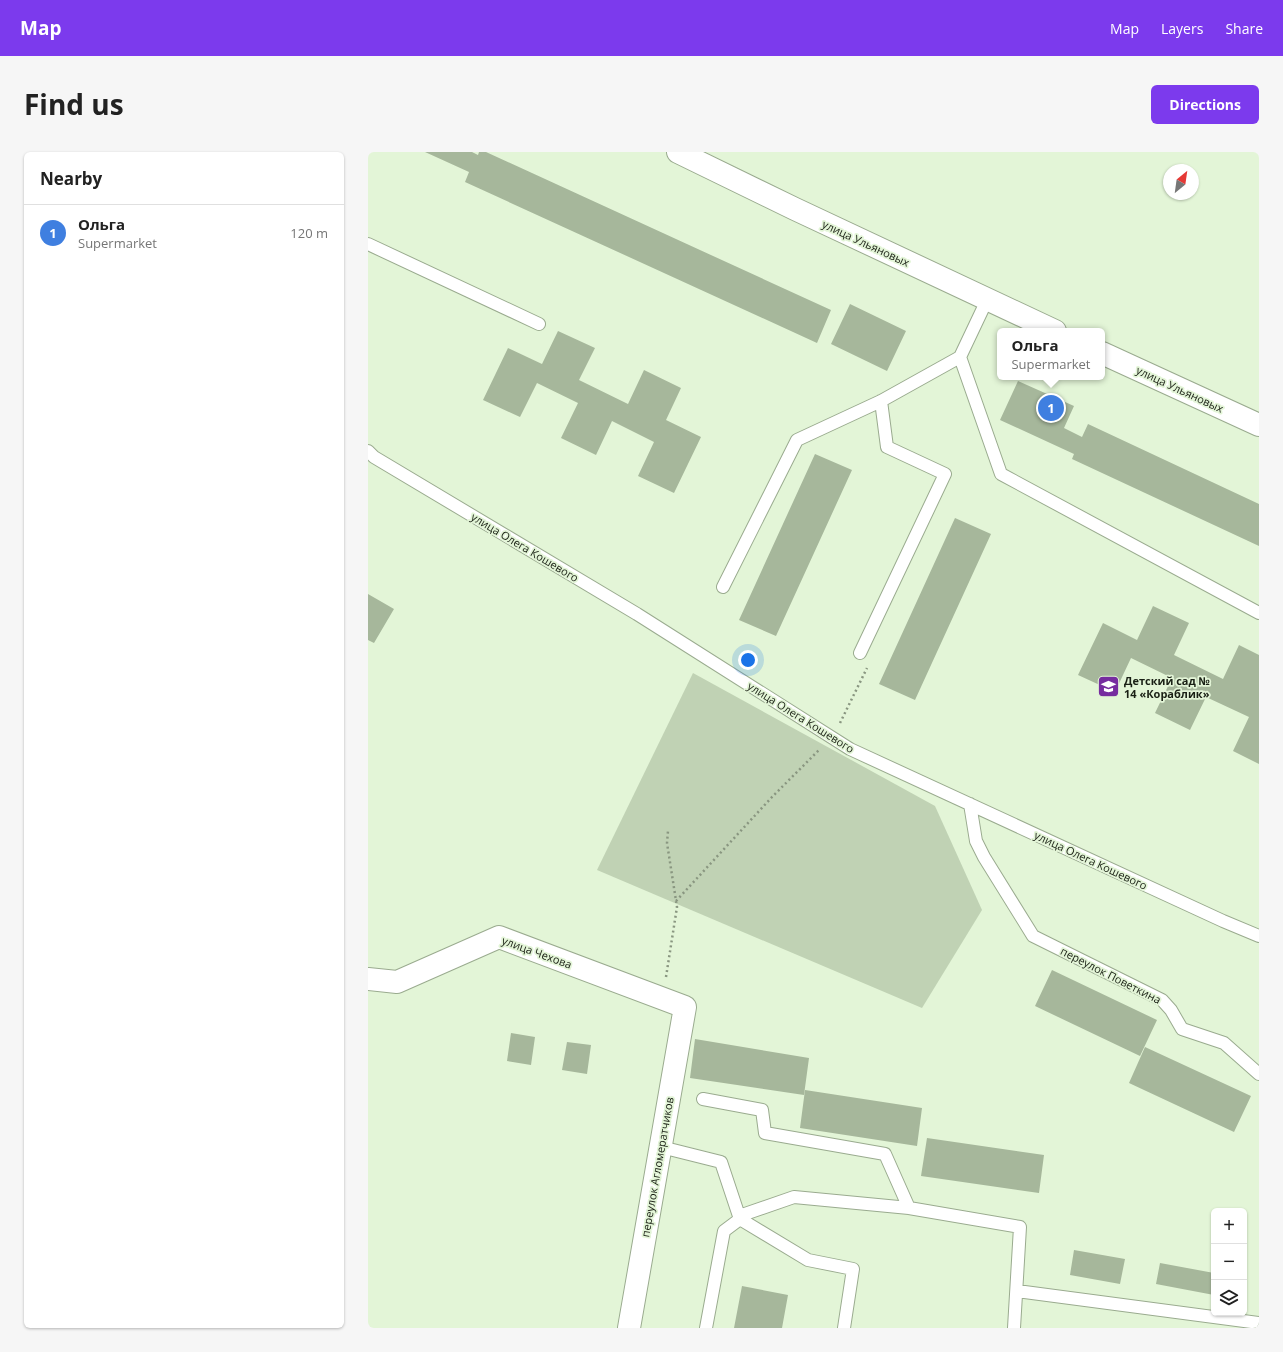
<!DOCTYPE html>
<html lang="en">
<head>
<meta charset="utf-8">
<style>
  body { margin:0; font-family:"Open Sans",sans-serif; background:#f6f6f6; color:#222 }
  .controls { position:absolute; right:12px; bottom:12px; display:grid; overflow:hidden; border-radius:6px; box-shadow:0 1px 3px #0004 }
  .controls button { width:36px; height:36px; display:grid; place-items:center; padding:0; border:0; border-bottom:1px solid #e0e0e0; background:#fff; color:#222; font:20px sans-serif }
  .compass { position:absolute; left:795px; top:12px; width:36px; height:36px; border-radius:50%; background:#fff; box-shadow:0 1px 3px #0004; rotate:29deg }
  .you { position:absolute; left:380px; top:508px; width:14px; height:14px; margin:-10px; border:3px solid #fff; border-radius:50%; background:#1a73e8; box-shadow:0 0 0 6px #1a73e833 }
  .badge { display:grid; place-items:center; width:26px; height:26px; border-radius:50%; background:#7c3aed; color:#fff; font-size:13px; font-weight:700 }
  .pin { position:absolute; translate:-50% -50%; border:2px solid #fff; box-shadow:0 1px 4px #0006 }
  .popup { position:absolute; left:629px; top:176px; width:108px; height:52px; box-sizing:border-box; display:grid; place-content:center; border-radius:6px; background:#fff; filter:drop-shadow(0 1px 3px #0005); font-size:13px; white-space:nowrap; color:#767676 }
  .popup b { font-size:15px; color:#222 }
  .popup::after { content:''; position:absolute; left:50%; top:100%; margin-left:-8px; border:8px solid transparent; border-top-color:#fff }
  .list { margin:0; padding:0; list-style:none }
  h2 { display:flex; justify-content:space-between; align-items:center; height:52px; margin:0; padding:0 16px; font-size:17px }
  h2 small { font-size:13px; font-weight:400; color:#767676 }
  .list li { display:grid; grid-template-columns:26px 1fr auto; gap:12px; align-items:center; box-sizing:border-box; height:56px; padding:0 16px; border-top:1px solid #e0e0e0 }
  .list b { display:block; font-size:15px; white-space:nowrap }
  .list p { margin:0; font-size:13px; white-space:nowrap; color:#767676 }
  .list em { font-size:13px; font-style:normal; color:#767676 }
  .icon { flex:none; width:22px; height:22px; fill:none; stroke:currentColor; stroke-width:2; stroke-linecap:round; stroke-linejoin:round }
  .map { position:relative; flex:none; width:891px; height:1176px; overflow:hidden; border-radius:6px }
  header { display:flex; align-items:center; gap:24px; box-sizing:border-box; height:56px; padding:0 20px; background:#7c3aed; color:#fff }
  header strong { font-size:19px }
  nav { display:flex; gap:22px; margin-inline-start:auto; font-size:14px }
  .intro { display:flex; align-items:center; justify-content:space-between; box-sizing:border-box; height:96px; padding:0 24px }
  h1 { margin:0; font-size:28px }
  .button { padding:10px 18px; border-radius:6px; background:#7c3aed; color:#fff; font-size:14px; font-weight:700 }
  main { display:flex; gap:24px; padding:0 24px }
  aside { flex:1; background:#fff; border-radius:6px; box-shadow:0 1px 3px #0004 }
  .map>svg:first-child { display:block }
</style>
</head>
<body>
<header>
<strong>Map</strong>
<nav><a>Map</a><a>Layers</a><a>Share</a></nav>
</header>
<div class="intro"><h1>Find us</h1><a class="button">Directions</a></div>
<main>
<aside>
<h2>Nearby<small></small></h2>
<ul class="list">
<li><span class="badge" style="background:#3f7fe0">1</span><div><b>Ольга</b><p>Supermarket</p></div><em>120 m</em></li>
</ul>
</aside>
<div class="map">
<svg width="891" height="1176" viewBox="0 0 891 1176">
  <rect width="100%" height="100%" fill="#e3f5d7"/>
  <!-- grass -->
  <path fill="#c0d2b4" d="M325,521L567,654L614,758L554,856L229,718Z"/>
  <!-- building -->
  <path fill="#a6b79b" d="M57,0H104L110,3L111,0H118L463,158L449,191L97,30L101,20Z
    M482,152L538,179L519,219L463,192Z
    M190,179L227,196L211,228L260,252L276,218L313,236L298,268L333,285L306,341L270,324L286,290L244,269L228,303L193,286L210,251L169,231L152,265L115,248L140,196L174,212Z
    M650,229L706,254L696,276L714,285L720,272L891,352V394L704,307L706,302L632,268Z
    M447,302L484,318L408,484L371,468Z
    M587,366L623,382L547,548L511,532Z
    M0,442L26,457L6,491L0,488Z
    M785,454L821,471L806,503L855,527L871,493L891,503V612L865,599L881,565L838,545L822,578L787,561L804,526L763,506L747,540L710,523L735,471L769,488Z
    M684,818L789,868L772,904L667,854Z
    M143,881L167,885L163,913L139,909Z
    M327,887L441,906L436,943L322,926Z
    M199,890L223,893L219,922L194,918Z
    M777,895L883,944L866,980L761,931Z
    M437,938L554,956L549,994L432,976Z
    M559,986L676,1003L671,1041L553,1024Z
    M706,1098L757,1107L752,1132L702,1123Z
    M792,1111L846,1121V1143L788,1132Z
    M374,1134L420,1143L414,1176H366Z"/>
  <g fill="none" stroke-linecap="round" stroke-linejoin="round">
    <defs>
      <path id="service" d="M0,92L171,172
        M592,205L633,322L891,461
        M0,299L6,305L269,462L482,597L855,769L891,784
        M355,435L429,288L513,249L592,205L619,148
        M492,501L577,322L519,295L513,249
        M602,652L608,689L616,705L665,784L794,848L803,858L814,877L856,891L891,922
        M335,947L394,958L397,981L517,1002L541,1056L652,1075L646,1176
        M293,995L353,1010L372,1067L440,1108L485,1117L476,1176
        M371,1064L426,1045L541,1056
        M649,1139L891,1171
        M338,1176L356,1079L372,1067"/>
      <path id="minor" d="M0,827L29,830L131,785L317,855L261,1176"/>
      <path id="tertiary" d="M310,0L427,57L687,179
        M734,201L891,273"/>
    </defs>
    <!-- service casing -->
    <use href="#service" stroke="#9aab8f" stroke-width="14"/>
    <!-- minor casing -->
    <use href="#minor" stroke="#9aab8f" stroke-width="24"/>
    <!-- tertiary casing -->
    <use href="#tertiary" stroke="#9aab8f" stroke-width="24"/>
    <!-- path -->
    <path stroke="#899680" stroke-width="2.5" stroke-dasharray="2 3" stroke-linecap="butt" d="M472,571L499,516
      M308,749L404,645L452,597
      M298,825L309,755L299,691L300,679"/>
    <!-- service -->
    <use href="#service" stroke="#fff" stroke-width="12"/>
    <!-- minor -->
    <use href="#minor" stroke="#fff" stroke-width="22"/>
    <!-- tertiary -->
    <use href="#tertiary" stroke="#fff" stroke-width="22"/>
  </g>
  <!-- icons -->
  <defs>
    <symbol id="school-square" viewBox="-11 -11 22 22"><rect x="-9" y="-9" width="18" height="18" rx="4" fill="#762c9f" stroke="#e3f5d7"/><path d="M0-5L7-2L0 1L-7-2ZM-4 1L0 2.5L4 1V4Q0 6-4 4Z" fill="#fff"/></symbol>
  </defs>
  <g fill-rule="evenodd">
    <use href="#school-square" x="728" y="522" width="25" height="25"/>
  </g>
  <g text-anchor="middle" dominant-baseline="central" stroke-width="3.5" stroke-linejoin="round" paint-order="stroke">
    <!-- street labels -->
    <g font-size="11" fill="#191f14" stroke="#e3f5d7">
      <text transform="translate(498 91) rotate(25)">улица Ульяновых</text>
      <text transform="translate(812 237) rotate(25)">улица Ульяновых</text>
      <text transform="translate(157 395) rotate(31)">улица Олега Кошевого</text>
      <text transform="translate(433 565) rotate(32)">улица Олега Кошевого</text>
      <text transform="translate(723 708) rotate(25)">улица Олега Кошевого</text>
      <text transform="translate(169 800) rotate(20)">улица Чехова</text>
      <text transform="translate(743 823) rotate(27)">переулок Поветкина</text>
      <text transform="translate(289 1015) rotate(-80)">переулок Агломератчиков</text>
    </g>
    <!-- poi labels -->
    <g font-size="11" font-weight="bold" fill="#191f14" stroke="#e3f5d7" text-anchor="start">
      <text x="756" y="528">Детский сад №<tspan x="756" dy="13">14 «Кораблик»</tspan></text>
    </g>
  </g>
</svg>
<div class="controls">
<button>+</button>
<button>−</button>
<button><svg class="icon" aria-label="layers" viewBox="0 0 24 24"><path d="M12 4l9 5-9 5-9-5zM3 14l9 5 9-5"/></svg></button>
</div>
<svg class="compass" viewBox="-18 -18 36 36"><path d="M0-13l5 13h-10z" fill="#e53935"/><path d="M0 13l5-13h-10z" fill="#767676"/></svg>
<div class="you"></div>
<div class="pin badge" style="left:683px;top:256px;background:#3f7fe0">1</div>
<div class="popup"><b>Ольга</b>Supermarket</div>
</div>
</main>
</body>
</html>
